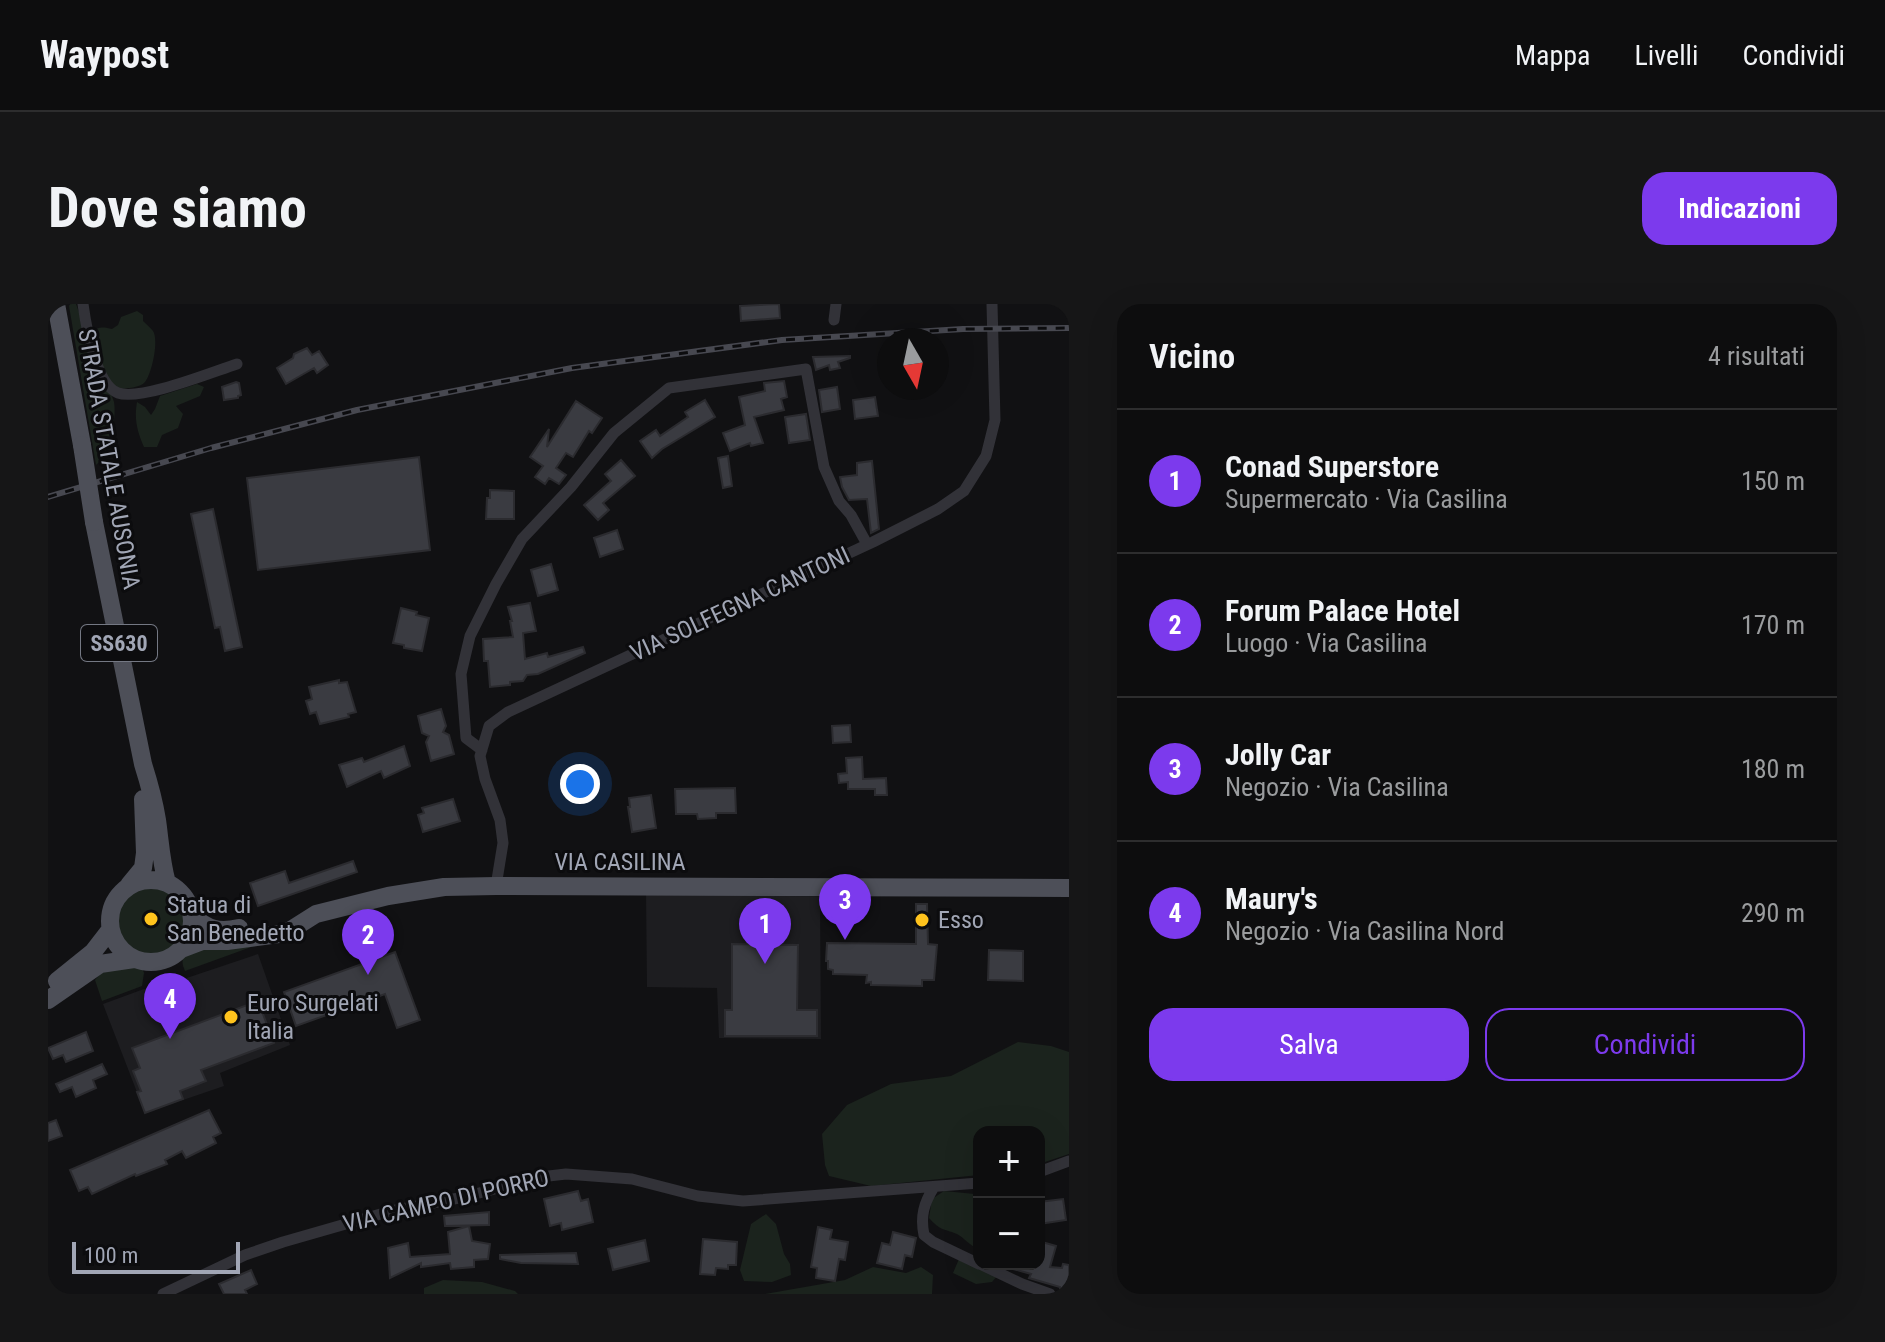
<!DOCTYPE html>
<html lang="it">
<head>
<meta charset="utf-8">
<style>
  body { margin:0; font-family:"Roboto Condensed",sans-serif; background:#161617; color:#f1f3f6 }
  .controls { position:absolute; right:24px; bottom:24px; display:grid; overflow:hidden; border-radius:16px; box-shadow:0 8px 32px #0002 }
  .controls button { width:72px; height:72px; display:grid; place-items:center; padding:0; border:0; border-bottom:2px solid #2d2d2e; background:#0d0d0e; color:#f1f3f6; font:40px sans-serif }
  .compass { position:absolute; left:829px; top:24px; width:72px; height:72px; border-radius:50%; background:#0d0d0e; box-shadow:0 8px 32px #0002; rotate:171deg }
  .scale { position:absolute; left:24px; bottom:20px; width:168px; box-sizing:border-box; padding-left:8px; border:4px solid #a1a6b5; border-top:0; font-size:22px; line-height:28px; white-space:nowrap; color:#a1a6b5; -webkit-text-stroke:6px #0c0c0e; paint-order:stroke }
  .you { position:absolute; left:532px; top:480px; width:28px; height:28px; margin:-20px; border:6px solid #fff; border-radius:50%; background:#1a73e8; box-shadow:0 0 0 12px #1a73e833 }
  .badge { display:grid; place-items:center; width:52px; height:52px; border-radius:50%; background:#7c3aed; color:#fff; font-size:26px; font-weight:700 }
  .pin { position:absolute; translate:-50% -66px; filter:drop-shadow(0 2px 4px #0008) }
  .pin::after { content:''; position:absolute; top:42px; width:28px; height:24px; background:inherit; clip-path:polygon(0 0,100% 0,50% 100%) }
  .list { margin:0; padding:0; list-style:none }
  h2 { display:flex; justify-content:space-between; align-items:center; height:104px; margin:0; padding:0 32px; font-size:34px }
  h2 small { font-size:26px; font-weight:400; color:#9a9c9e }
  .list li { display:grid; grid-template-columns:52px 1fr auto; gap:24px; align-items:center; box-sizing:border-box; height:144px; padding:0 32px; border-top:2px solid #2d2d2e }
  .list b { display:block; font-size:30px; white-space:nowrap }
  .list p { margin:0; font-size:26px; white-space:nowrap; color:#9a9c9e }
  .list em { font-size:26px; font-style:normal; color:#9a9c9e }
  .actions { display:flex; gap:16px; padding:24px 32px }
  .actions a { flex:1; padding:18px 0; border:2px solid #7c3aed; border-radius:24px; text-align:center; font-size:28px; color:#7c3aed }
  .actions .main { background:#7c3aed; color:#fff }
  .map { position:relative; flex:none; width:1021px; height:990px; overflow:hidden; border-radius:24px }
  header { display:flex; align-items:center; gap:48px; box-sizing:border-box; height:112px; padding:0 40px; background:#0d0d0e; border-bottom:2px solid #2d2d2e }
  header strong { font-size:38px }
  nav { display:flex; gap:44px; margin-inline-start:auto; font-size:28px }
  .intro { display:flex; align-items:center; justify-content:space-between; box-sizing:border-box; height:192px; padding:0 48px }
  h1 { margin:0; font-size:56px }
  .button { padding:20px 36px; border-radius:24px; background:#7c3aed; color:#fff; font-size:28px; font-weight:700 }
  main { display:flex; gap:48px; padding:0 48px }
  aside { flex:1; background:#0d0d0e; border-radius:24px; box-shadow:0 8px 32px #0002 }
  .map>svg:first-child { display:block }
</style>
</head>
<body>
<header>
<strong>Waypost</strong>
<nav><a>Mappa</a><a>Livelli</a><a>Condividi</a></nav>
</header>
<div class="intro"><h1>Dove siamo</h1><a class="button">Indicazioni</a></div>
<main>
<div class="map">
<svg width="1021" height="990" viewBox="0 0 1021 990">
  <rect width="100%" height="100%" fill="#111113"/>
  <!-- built -->
  <path fill="#1d1d20" d="M598,589L772,593L773,735L671,734L669,684L599,683Z
    M210,650L242,741L172,769L176,782L97,809L55,700L96,685L103,686Z"/>
  <!-- green -->
  <path fill="#1b231d" d="M22,0H28C36,20 39,40 44,60C48,74 63,85 66,98C69,114 61,152 48,161L21,2Z
    M89,7L95,11V17C98,20 102,23 105,27C111,36 104,69 97,78C92,84 79,84 72,85L60,77L43,29C49,22 56,23 64,25L70,21L73,13Z
    M149,80L156,83L152,92L128,102L135,110L130,124L114,131L109,143H96C89,127 86,115 89,98L97,103L103,111L107,105L112,92Z
    M65 615a36 36 0 1 1 72 0a36 36 0 1 1-72 0Z
    M231,633L137,667C133,658 134,654 139,647Z
    M81,658L93,661L96,669L94,682L54,697L47,676C55,665 68,663 81,658Z
    M970,738L1003,742L1021,748V850L991,860V828H931V871L823,882L781,872L777,861L774,830L799,801L843,780L903,772Z
    M896,887L927,890L931,894V945C920,941 917,934 909,930C894,924 893,927 881,914L884,895Z
    M718,910L728,920L736,950L742,960L743,971L724,978L696,977L692,966L703,920Z
    M911,955L949,972L944,978L928,980L905,969Z
    M825,963L858,969L873,963L885,971L884,990H717L797,976Z
    M395,976L434,978L467,987L470,990H376V984Z"/>
  <!-- building -->
  <path fill="#3a3b41" stroke="#2b2b2f" stroke-width="2" d="M731,0L732,14L693,17L692,2Z
    M259,44L264,51L271,47L280,61L269,69L266,64L238,80L229,64L245,54L246,50Z
    M802,52V54L790,58L792,64L782,66L781,61L768,66L765,53Z
    M736,77L739,93L733,95L736,106L706,113L715,139L703,142L702,139L682,147L675,129L697,121L691,93L717,87L716,79Z
    M188,78L191,79L193,91L190,92V94L176,96L174,83Z
    M789,83L792,105L774,108L771,86Z
    M827,93L830,112L807,115L805,96Z
    M657,96L667,113L614,145L604,154L592,137L608,126L612,132L640,113L637,108Z
    M528,97L554,114L544,129L541,127L525,153L518,149L508,164L518,171L511,180L501,174L497,180L487,173L495,162L482,153L501,125L499,143Z
    M758,110L762,136L741,139L737,113Z
    M680,152L684,182L675,184L670,154Z
    M371,153L382,246L210,266L199,174Z
    M573,156L587,172L555,199L561,206L550,216L536,201L563,177L557,170Z
    M824,157L831,225L823,229L819,195L801,196L794,183L792,173L809,171V159Z
    M442,186L466,187V215H438L439,194H442Z
    M165,205L194,343L177,347L172,323L167,324L143,210Z
    M569,226L575,245L552,253L546,234Z
    M503,260L510,286L490,292L483,266Z
    M482,299L488,327L475,329L477,355L499,349L500,353L535,343L537,349L490,370L479,371L475,377L462,378V381L442,383L440,357H436L435,335L465,333L462,317H464L460,303Z
    M353,304L369,308L368,311L381,314L374,347L356,344V341L345,339Z
    M291,376V379L299,378L308,408L300,410L301,413L272,420L268,408L262,410L258,397L264,395L261,383Z
    M393,405L398,422L395,428L401,431L406,450L383,457L378,438L381,432L374,429L370,412Z
    M802,421L803,438L785,439L784,422Z
    M356,442L362,462L336,474L333,467L299,483L291,461L314,454L316,458Z
    M814,453L815,475L838,474L839,491H827V485H800V478L791,479L790,470L799,469L798,454Z
    M687,484L688,509H668V514L650,515L649,510H628L627,485Z
    M603,491L608,524L584,528L580,503H582L581,494Z
    M405,495L412,517L375,528L370,511L376,509L374,504Z
    M305,557L309,568L210,602L202,579L237,567L241,579Z
    M868,600H879L880,640L889,641L886,676H874V682L823,681V678L818,679L819,671L785,670V666L780,665V657H778L779,639L868,640Z
    M684,640L750,641L749,706H769V732H677V706H684Z
    M941,646L975,647V677L940,676Z
    M347,648L372,716L349,724L337,690L248,722L236,688Z
    M210,697L226,739L153,766L158,777L132,787L135,795L97,809L89,788L93,787L85,767L92,764L84,744Z
    M38,728L45,747L18,758L15,751L5,755L0,744Z
    M54,760L59,770L45,776L48,784L28,793L24,783L12,788L8,780Z
    M161,806L173,829L165,833L168,839L138,854L134,847L117,856L119,860L88,872L87,870L44,890L40,883L31,887L22,866Z
    M8,816L14,832L0,837V819Z
    M530,887L533,897L540,895L545,918L514,926L513,919L502,922L496,895Z
    M1015,895L1018,916L991,920V898Z
    M441,908V921L397,922L396,912Z
    M421,922L424,937L442,940L440,955L426,956V963L403,965L402,959L373,963V959L342,974L340,944L360,939L362,953L402,950L400,928Z
    M770,923L784,926L782,935L800,938L797,956L791,955L787,977L768,974L769,964L763,963Z
    M845,928L868,934L864,953L857,951L854,965L829,959L834,939L842,941Z
    M655,935L689,938L688,961H680V965L668,964L667,971L652,970Z
    M597,936L601,957L565,966L560,945Z
    M994,938L1008,942L1002,963L1014,964L1015,960L1021,961V986L1012,985V983L981,974L983,970L958,963V960H991V950Z
    M528,949L530,960L473,959L452,955V951Z
    M203,966L209,980L197,986L199,990H176L171,980Z"/>
  <g fill="none" stroke-linecap="round" stroke-linejoin="round">
    <!-- street -->
    <path stroke="#323238" stroke-width="11" d="M35,0C38,22 48,81 70,89C93,97 164,68 189,60
      M786,16L788,0
      M434,446L418,434L413,370L422,332L448,280L474,235L523,183L566,129L621,84L758,65L776,163L791,197L803,211L819,240
      M448,582L455,539L452,516L437,475L432,452L441,422L460,408L825,238L890,205L916,187L938,152L947,116L944,0
      M991,868L1021,857
      M886,883C876,899 872,912 876,931L885,938L931,960
      M932,960L974,980L1002,990
      M115,990L197,951L235,938L343,907L416,893L492,873L518,870L584,875L650,892L695,897L931,879"/>
    <!-- primary -->
    <path stroke="#4d4f58" stroke-width="18" d="M8,0L34,141
      M46,218L95,460C101,479 106,497 109,516C112,537 113,558 119,579
      M62 617a41 41 0 1 1 82 0a41 41 0 1 1-82 0Z
      M81,581L95,564L97,549L95,495
      M144,612C160,625 170,629 191,624
      M133,645L154,637H179L238,629L268,610L340,592L396,583L448,582L1021,584
      M9,677L45,648L62,626
      M0,696L52,660L86,655"/>
    <defs>
      <path id="rail" d="M0,193L163,144L309,106L524,64L734,36L915,25L1021,24"/>
    </defs>
    <!-- rail casing -->
    <use href="#rail" stroke="#474850" stroke-width="6"/>
    <!-- rail -->
    <use href="#rail" stroke="#0c0c0e" stroke-width="3" stroke-dasharray="9" stroke-linecap="butt"/>
    <!-- primary-bridge -->
    <path stroke="#4d4f58" stroke-width="18" d="M34,141L46,218"/>
  </g>
  <!-- markers -->
  <g fill="#ffc31d" stroke="#0c0c0e" stroke-width="3">
    <circle cx="103" cy="615" r="8"/>
    <circle cx="874" cy="616" r="8"/>
    <circle cx="183" cy="713" r="8"/>
  </g>
  <g text-anchor="middle" dominant-baseline="central" stroke-width="6" stroke-linejoin="round" paint-order="stroke">
    <!-- shield labels -->
    <rect fill="#0c0c0e" stroke="#747883" stroke-width="2" x="33" y="321" width="76" height="36" rx="6"/>
    <g font-size="22" font-weight="bold" fill="#a1a6b5">
      <text x="71" y="339">SS630</text>
    </g>
    <!-- street labels -->
    <g font-size="24" fill="#a1a6b5" stroke="#0c0c0e">
      <text transform="translate(61 155) rotate(80)">STRADA STATALE AUSONIA</text>
      <text transform="translate(692 300) rotate(-25)">VIA SOLFEGNA CANTONI</text>
      <text x="572" y="558">VIA CASILINA</text>
      <text transform="translate(398 897) rotate(-13)">VIA CAMPO DI PORRO</text>
    </g>
    <!-- poi labels -->
    <g font-size="24" fill="#a1a6b5" stroke="#0c0c0e" text-anchor="start">
      <text x="119" y="601">Statua di<tspan x="119" dy="28">San Benedetto</tspan></text>
      <text x="890" y="616">Esso</text>
      <text x="199" y="699">Euro Surgelati<tspan x="199" dy="28">Italia</tspan></text>
    </g>
  </g>
</svg>
<div class="controls">
<button>+</button>
<button>−</button>
</div>
<svg class="compass" viewBox="-18 -18 36 36"><path d="M0-13l5 13h-10z" fill="#e53935"/><path d="M0 13l5-13h-10z" fill="#9a9c9e"/></svg>
<div class="scale">100 m</div>
<div class="you"></div>
<div class="pin badge" style="left:717px;top:660px">1</div>
<div class="pin badge" style="left:320px;top:671px">2</div>
<div class="pin badge" style="left:797px;top:636px">3</div>
<div class="pin badge" style="left:122px;top:735px">4</div>
</div>
<aside>
<h2>Vicino<small>4 risultati</small></h2>
<ul class="list">
<li><span class="badge">1</span><div><b>Conad Superstore</b><p>Supermercato · Via Casilina</p></div><em>150 m</em></li>
<li><span class="badge">2</span><div><b>Forum Palace Hotel</b><p>Luogo · Via Casilina</p></div><em>170 m</em></li>
<li><span class="badge">3</span><div><b>Jolly Car</b><p>Negozio · Via Casilina</p></div><em>180 m</em></li>
<li><span class="badge">4</span><div><b>Maury's</b><p>Negozio · Via Casilina Nord</p></div><em>290 m</em></li>
</ul>
<div class="actions"><a class="main">Salva</a><a>Condividi</a></div>
</aside>
</main>
</body>
</html>
